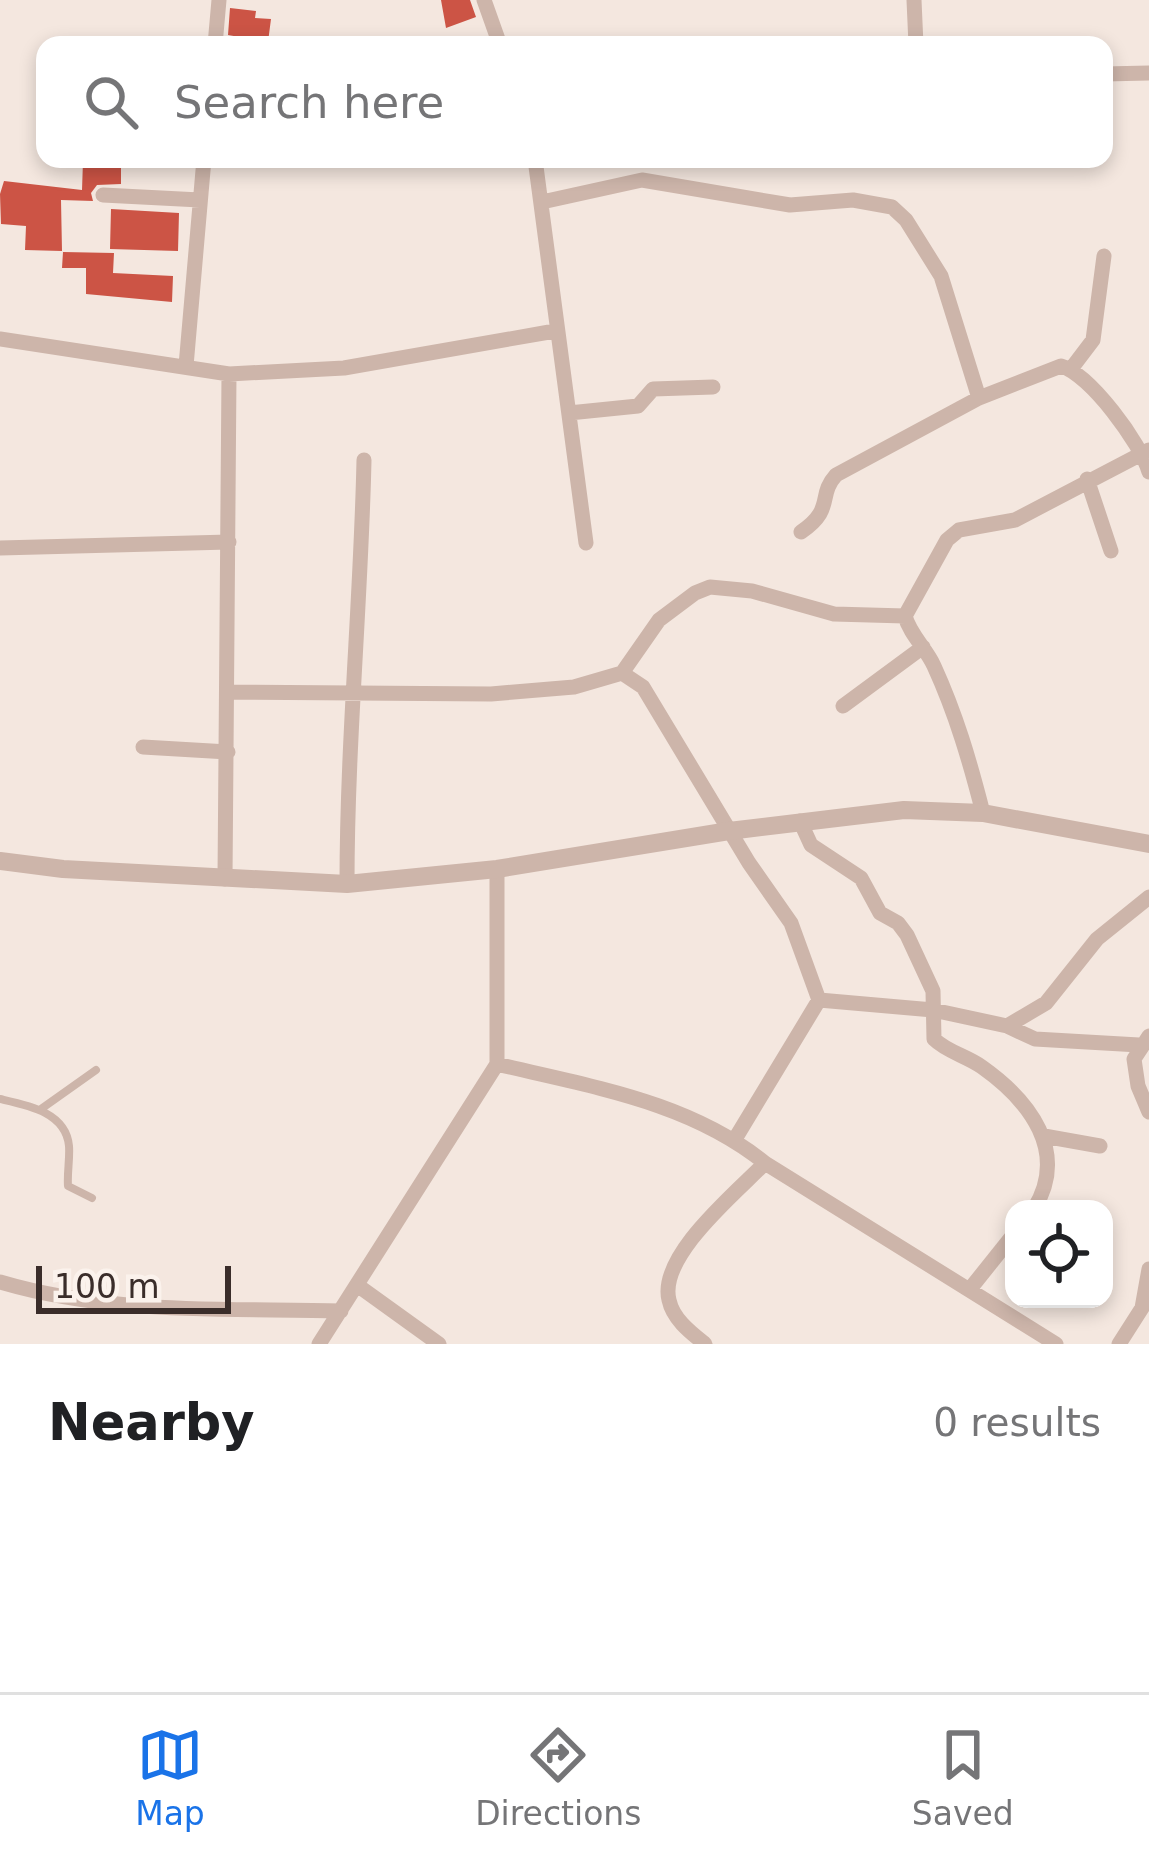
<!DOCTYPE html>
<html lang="en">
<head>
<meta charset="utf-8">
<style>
  body { margin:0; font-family:"DejaVu Sans",sans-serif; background:#f2f2f2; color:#202124 }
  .controls { position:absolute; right:36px; bottom:36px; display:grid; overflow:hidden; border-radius:24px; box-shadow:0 6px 18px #0003 }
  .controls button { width:108px; height:108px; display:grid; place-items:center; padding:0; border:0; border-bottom:3px solid #e0e0e0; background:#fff; color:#202124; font:60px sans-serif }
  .scale { position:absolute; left:36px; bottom:30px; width:195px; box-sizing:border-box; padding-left:12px; border:6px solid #3a2d2a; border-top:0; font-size:33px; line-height:42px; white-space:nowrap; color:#3a2d2a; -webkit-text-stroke:9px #fbf2ec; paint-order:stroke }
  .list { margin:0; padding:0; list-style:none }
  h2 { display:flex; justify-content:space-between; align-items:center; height:156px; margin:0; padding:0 48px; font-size:51px }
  h2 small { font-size:39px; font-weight:400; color:#757577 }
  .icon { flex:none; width:66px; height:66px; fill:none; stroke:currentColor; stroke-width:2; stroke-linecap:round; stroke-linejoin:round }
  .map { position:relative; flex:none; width:1149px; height:1344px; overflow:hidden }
  .search { position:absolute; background:#fff; box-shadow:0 6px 18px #0003; left:36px; right:36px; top:36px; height:132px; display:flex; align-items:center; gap:30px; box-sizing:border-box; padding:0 42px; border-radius:24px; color:#757577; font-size:45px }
  .sheet { height:348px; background:#fff }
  nav { display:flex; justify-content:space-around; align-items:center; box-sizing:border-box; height:168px; border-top:3px solid #e0e0e0; background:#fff; font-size:33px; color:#757577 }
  nav a { display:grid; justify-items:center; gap:6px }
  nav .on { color:#1a73e8 }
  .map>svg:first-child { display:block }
</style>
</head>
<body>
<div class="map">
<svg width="1149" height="1344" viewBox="0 0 1149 1344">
  <rect width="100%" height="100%" fill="#f4e7df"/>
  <!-- building -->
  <path fill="#cc5445" d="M441,0H470L476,17L446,28Z
    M230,8L256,11L255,18L271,19L268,42L228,35Z
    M83,161L121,162V184L97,185L91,193L93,201L61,200L62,251L25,250L26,226L1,224L0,194L4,181L82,190Z
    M111,209L179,213L178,251L110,249Z
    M63,252L114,253L113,273L173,276L172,302L86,294V268H62Z"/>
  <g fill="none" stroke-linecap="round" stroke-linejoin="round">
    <!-- service -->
    <path stroke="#cdb5aa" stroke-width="8" d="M0,1099C27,1105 66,1112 69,1146C70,1159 67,1173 68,1186L92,1198
      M41,1109L96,1070"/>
    <!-- minor -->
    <path stroke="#cdb5aa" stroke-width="15" d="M484,0L500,45
      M914,0L916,45
      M215,45L219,0
      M1104,74L1149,73
      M535,159L586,543
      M103,195L200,200
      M542,202L642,180L790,205L853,200L892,207L906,220L941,276L979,398
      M0,339L229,374L344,368L555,331
      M186,366L204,159
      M1071,369L1093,340L1104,256
      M569,413L638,406L653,389L713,387
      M1087,479L1111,551
      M801,532C835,509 817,496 836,475L979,398L1061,366C1090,374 1141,444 1149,472
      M0,548L229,542
      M622,673L643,687L749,863L791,923L819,1000
      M228,692L491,694L574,687L622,673L659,620L695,593L710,587L752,591L834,614L905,616
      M843,706L923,647
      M143,747L228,752
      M983,813C970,762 956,714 934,666C926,648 910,635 905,616L947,540L959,530L1015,520L1149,450
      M800,821L811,845L861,878L880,913L898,923L907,935L933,991L934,1039C947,1052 967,1056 982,1067C1030,1101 1069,1152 1034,1209
      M225,879L229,374
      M347,884C347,742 361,601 364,460
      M1007,1026L1046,1003L1097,939L1149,897
      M1149,1036L1134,1059L1138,1086L1149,1112
      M497,1064C591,1087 688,1101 765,1163L1056,1344
      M1044,1136L1100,1146
      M735,1139L819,1000L933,1010L1007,1026L1035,1039L1139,1045
      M0,1282C111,1315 226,1308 341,1311
      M357,1285L439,1344
      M970,1289L1014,1234
      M319,1344L497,1064V869
      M705,1344C690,1332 673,1319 669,1300C658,1256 737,1192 765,1163
      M1119,1344L1142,1308L1149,1269"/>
    <!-- tertiary -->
    <path stroke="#cdb5aa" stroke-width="18" d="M0,861L63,869L347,884L497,869L729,831L904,810L983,813L1149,844"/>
  </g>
</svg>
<div class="controls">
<button><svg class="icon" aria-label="locate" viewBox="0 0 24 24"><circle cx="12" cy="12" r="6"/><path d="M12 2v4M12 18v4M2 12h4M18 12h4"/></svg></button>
</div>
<div class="scale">100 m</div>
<div class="search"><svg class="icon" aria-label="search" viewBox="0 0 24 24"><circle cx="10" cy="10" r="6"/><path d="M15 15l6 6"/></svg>Search here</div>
</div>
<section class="sheet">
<h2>Nearby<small>0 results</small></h2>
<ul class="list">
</ul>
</section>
<nav>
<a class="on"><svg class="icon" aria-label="map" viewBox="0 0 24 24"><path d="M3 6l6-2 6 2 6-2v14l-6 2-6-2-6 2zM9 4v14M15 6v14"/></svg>Map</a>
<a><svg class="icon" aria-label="directions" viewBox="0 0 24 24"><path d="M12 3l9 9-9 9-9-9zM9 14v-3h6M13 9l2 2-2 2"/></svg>Directions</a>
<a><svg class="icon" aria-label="saved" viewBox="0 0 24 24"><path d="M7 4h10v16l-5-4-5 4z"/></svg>Saved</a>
</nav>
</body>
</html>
